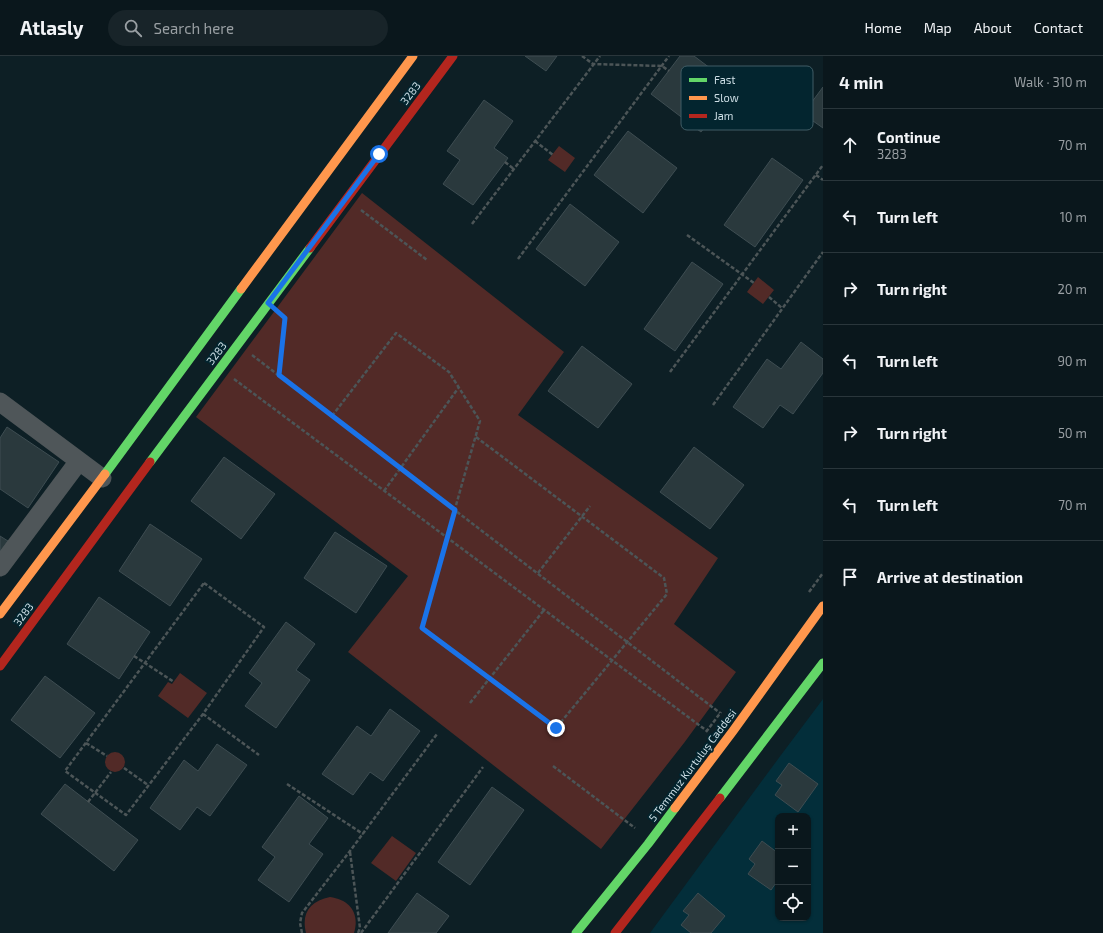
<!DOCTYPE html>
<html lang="en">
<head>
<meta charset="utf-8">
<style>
  body { margin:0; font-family:"Exo 2",sans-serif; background:#182429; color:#f1f3f6 }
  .controls { position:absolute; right:12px; bottom:12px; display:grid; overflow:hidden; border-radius:8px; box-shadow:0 1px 3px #0004 }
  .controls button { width:36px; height:36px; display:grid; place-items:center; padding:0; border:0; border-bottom:1px solid #2a363b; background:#0a171c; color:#f1f3f6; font:20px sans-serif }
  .stop { position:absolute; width:12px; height:12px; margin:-9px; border:3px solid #1a73e8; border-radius:50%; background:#fff }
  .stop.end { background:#1a73e8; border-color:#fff; box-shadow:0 1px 4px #0008 }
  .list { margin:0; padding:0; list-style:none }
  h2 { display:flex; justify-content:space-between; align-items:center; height:52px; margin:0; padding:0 16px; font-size:17px }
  h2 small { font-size:13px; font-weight:400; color:#999fa3 }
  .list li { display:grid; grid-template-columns:26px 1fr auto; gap:12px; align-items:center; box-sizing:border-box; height:72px; padding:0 16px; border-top:1px solid #2a363b }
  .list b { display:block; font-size:15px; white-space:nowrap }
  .list p { margin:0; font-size:13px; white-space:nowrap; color:#999fa3 }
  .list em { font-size:13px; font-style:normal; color:#999fa3 }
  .icon { flex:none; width:22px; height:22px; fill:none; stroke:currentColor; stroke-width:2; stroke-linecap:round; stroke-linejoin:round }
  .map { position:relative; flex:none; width:823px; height:877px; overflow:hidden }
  header { display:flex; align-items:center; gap:24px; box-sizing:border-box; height:56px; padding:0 20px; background:#0a171c; border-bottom:1px solid #2a363b }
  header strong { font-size:19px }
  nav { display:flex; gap:22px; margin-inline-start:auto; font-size:14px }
  .search { width:280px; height:36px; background:#182429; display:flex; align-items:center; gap:10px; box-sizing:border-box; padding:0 14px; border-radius:22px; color:#999fa3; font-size:15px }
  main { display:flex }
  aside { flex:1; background:#0a171c }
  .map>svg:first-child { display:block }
</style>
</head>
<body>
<header>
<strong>Atlasly</strong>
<div class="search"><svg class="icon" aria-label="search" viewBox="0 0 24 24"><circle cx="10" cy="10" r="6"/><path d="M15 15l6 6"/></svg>Search here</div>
<nav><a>Home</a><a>Map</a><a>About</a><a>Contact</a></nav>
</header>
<main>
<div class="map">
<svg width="823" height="877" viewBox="0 0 823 877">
  <rect width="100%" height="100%" fill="#0d1f25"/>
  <!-- built -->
  <path fill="#032e3a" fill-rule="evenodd" d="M823,643V877H650L781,699ZM778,760H808V862H778Z"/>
  <!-- green -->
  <path fill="#522a27" d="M559,90L575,102L565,116L548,104Z
    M362,137L564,296L518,359L718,502L674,568L736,616L684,687L601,793L348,596L408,520L196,361Z
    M758,221L774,234L763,248L747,236Z
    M180,617L207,637L188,662L158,640L168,626L172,628Z
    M105 706a10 10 0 1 1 20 0a10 10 0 1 1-20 0Z
    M392,780L416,797L396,825L371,807Z
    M330,841C350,844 360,857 354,877H306C301,857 310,845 330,841Z"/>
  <!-- building -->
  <path fill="#2a393d" stroke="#3e4d52" d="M525,0H557L546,15Z
    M680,0H694L735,31L701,76L651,38Z
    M823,31V72L803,58Z
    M484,44L513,65L494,92L508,102L473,149L443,128L460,104L447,95Z
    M628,75L677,112L643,157L594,119Z
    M772,102L803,124L755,191L724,169Z
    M570,148L619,186L585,230L536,193Z
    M692,206L723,228L675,295L644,273Z
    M801,286L823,303V317L793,358L780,349L763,372L733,351L767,303L781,313Z
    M582,290L632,328L598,372L548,335Z
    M7,371L59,406L28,452L0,433V382Z
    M694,391L744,429L710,473L660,436Z
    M224,401L275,438L241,483L191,445Z
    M150,468L202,503L170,550L119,515Z
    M335,476L387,510L356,557L304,522Z
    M0,480L8,485L0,496Z
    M99,541L150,576L119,623L67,588Z
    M286,566L315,588L296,614L310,624L276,672L245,650L262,627L249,617Z
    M45,620L95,657L60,702L11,664Z
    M390,653L420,675L383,725L370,716L353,739L322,718L357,670L371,680Z
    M217,688L247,709L210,760L197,751L180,774L150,752L184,704L198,715Z
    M789,707L818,728L798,756L775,739L782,729L776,725Z
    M65,728L138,784L114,815L41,758Z
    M492,731L524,754L470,829L438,806Z
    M299,740L328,762L309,788L323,798L289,846L258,824L275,801L262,791Z
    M762,785L778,797V824L771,834L748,818L755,808L749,803Z
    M417,837L449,860L436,877H388Z
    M698,837L725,860L711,877H691L681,869L689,859L683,855Z"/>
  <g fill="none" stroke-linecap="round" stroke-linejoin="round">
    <!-- path -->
    <path stroke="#4c5557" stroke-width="2.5" stroke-dasharray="4 2" stroke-linecap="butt" d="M582,0L593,8L662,10L669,15
      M535,85L553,99
      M505,106L514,113
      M816,119L823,124
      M361,154L427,204
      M472,168L600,0
      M687,179L754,227
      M518,203L669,0
      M769,241L782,252
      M252,299L720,657
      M670,316L823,109
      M279,319L285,262L282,259
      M234,323L707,675
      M713,349L823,196
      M332,360L396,277L449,316L480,365C460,434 441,503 422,572L556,672L667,538L664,522L476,381
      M384,435L459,331
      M538,517L590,450
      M204,527L264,571L203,658L126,759L65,715Z
      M809,536L823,517
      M134,600L145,607L174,626
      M470,647L544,554
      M203,658L259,699
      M706,676L721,656
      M86,687L107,700
      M553,710L635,772
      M124,712L148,729
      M287,728L363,778
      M88,746L111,716
      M350,796L360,872L358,877
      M302,877L300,867L302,857L350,795L437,678
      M361,877L483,711"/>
    <!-- street -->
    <path stroke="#4f5659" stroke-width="19" d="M0,346L102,422
      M0,511L79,405"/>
    <!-- fast -->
    <path stroke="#63d668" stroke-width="9" d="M150,406L310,192
      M105,418L241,233
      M720,742L823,607
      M576,877L648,788L675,752"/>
    <!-- slow -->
    <path stroke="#ff974d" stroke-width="9" d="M241,233L413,0
      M0,558L105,418
      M675,752L733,675L823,550"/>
    <!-- jam -->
    <path stroke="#b3261e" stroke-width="9" d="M310,192L453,0
      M0,610L150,406
      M615,877L720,742"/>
  </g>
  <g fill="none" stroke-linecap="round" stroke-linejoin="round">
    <!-- route -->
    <path stroke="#1a73e8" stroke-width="5" d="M379,98L268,247L285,262L279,319L455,454L422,572L556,672"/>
  </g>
  <g text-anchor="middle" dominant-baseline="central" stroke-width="3.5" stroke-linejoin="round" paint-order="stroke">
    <!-- street labels -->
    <g font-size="11" fill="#cedfe6" stroke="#03252f">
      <text transform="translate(410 37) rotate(-53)">3283</text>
      <text transform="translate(216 297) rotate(-53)">3283</text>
      <text transform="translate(23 558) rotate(-54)">3283</text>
      <text transform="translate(692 709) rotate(-53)">5 Temmuz Kurtuluş Caddesi</text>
    </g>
  </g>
  <!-- legend -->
  <rect x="681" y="10" width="132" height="64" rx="6" fill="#03252f" stroke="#405d66" stroke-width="1"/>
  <rect x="689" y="22" width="18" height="4" fill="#63d668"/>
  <rect x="689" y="40" width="18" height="4" fill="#ff974d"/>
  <rect x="689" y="58" width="18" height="4" fill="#b3261e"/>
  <g font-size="11" fill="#cedfe6">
    <text x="714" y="28">Fast</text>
    <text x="714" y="46">Slow</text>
    <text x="714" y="64">Jam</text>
  </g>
</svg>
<div class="controls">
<button>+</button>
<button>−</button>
<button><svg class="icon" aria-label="locate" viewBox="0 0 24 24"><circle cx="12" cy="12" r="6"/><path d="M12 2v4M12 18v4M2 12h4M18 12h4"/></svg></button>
</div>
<div class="stop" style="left:379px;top:98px"></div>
<div class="stop end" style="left:556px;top:672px"></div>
</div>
<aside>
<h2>4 min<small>Walk · 310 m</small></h2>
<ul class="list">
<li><svg class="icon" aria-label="ahead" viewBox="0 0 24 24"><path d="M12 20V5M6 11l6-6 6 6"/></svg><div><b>Continue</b><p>3283</p></div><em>70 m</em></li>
<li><svg class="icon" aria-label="left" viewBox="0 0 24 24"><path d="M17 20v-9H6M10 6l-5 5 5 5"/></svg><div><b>Turn left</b></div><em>10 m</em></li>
<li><svg class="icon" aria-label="right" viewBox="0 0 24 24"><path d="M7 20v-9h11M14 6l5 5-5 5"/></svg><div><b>Turn right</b></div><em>20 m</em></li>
<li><svg class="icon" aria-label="left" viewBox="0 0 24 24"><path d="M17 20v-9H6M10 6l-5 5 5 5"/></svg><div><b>Turn left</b></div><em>90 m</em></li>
<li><svg class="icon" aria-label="right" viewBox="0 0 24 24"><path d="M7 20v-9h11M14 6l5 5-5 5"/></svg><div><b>Turn right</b></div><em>50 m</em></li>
<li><svg class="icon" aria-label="left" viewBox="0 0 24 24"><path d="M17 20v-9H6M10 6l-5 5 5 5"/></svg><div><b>Turn left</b></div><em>70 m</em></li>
<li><svg class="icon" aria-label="arrive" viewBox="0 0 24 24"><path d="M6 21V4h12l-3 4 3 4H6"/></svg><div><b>Arrive at destination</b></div></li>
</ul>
</aside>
</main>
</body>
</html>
